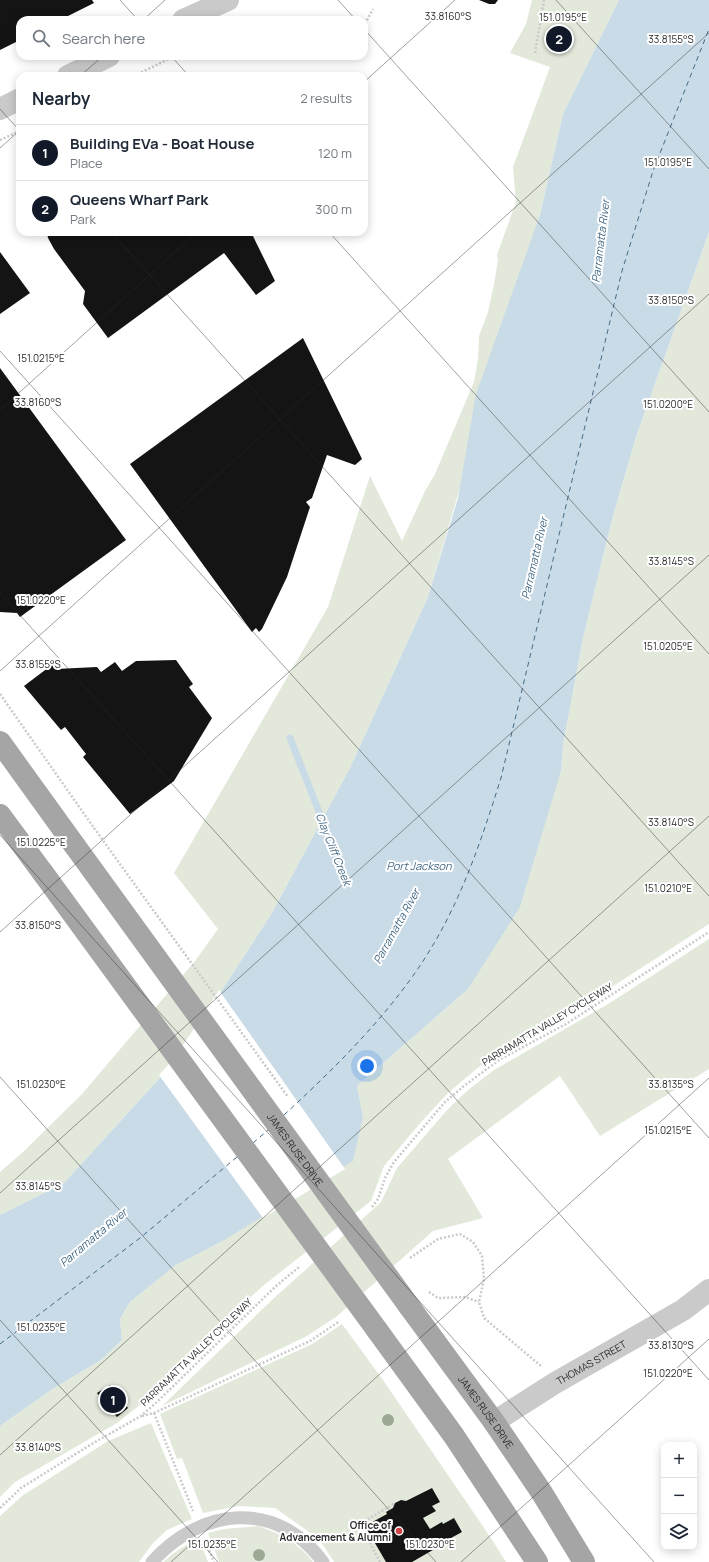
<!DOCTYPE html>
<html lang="en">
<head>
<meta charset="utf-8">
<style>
  body { margin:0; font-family:Manrope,sans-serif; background:#f2f2f3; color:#1f2937 }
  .controls { position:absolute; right:12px; bottom:12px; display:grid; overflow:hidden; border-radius:8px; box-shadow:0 2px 10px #0003 }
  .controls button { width:36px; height:36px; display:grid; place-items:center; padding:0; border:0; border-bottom:1px solid #e0e1e3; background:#fff; color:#1f2937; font:20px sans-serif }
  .you { position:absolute; left:367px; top:1066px; width:14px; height:14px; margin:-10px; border:3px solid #fff; border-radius:50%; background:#1a73e8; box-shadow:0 0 0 6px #1a73e833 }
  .badge { display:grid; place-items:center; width:26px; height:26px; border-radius:50%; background:#111827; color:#fff; font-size:13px; font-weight:700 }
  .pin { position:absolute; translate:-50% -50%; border:2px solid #fff; box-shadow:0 1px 4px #0006 }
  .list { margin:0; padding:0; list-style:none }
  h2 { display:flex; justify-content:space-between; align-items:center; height:52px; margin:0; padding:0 16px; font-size:17px }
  h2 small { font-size:13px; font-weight:400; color:#747a83 }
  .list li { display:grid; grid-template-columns:26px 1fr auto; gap:12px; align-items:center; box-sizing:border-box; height:56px; padding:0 16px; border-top:1px solid #e0e1e3 }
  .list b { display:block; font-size:15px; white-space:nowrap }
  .list p { margin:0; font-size:13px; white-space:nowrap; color:#747a83 }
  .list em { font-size:13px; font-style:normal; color:#747a83 }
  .icon { flex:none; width:22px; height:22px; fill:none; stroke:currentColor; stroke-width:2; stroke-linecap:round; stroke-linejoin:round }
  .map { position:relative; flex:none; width:709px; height:1562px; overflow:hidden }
  .search { position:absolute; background:#fff; box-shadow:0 2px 10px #0003; left:16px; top:16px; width:352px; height:44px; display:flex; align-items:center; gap:10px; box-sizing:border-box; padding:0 14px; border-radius:12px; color:#747a83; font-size:15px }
  .panel { position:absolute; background:#fff; box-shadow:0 2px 10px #0003; left:16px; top:72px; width:352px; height:164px; border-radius:12px }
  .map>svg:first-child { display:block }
</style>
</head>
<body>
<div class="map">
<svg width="709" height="1562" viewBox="0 0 709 1562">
  <rect width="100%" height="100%" fill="#fff"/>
  <!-- green -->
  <path fill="#e2e9db" d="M532,0H619L563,114L540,215L428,597L350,768L272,913L178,1058L64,1183L0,1215V1172L23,1152L82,1094L195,961L218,929L174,873L328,607L370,476L402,541L425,491L435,474L474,382L478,359L479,336L488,312L494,284L498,260L497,255L516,202L513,167L550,67L510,53L526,24Z
    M709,232V924L558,1022L503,1050L475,1070L447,1094L422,1121L384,1166L371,1201L264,1285L188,1354L150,1397L117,1423L15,1482L0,1497V1426L54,1388L101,1360L122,1340L120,1319L130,1302L176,1265L221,1242L363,1117L357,1086L468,989L561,771L563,745L583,638L613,516L636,437Z
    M709,939V1069L600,1136L560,1076L448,1159L483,1218L433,1231L336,1317L307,1336L162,1406L273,1299L381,1202L397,1168L448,1109L468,1090L494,1070L608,1004Z
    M342,1324L383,1380L491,1538L506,1562H334L319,1539L275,1508L239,1506L203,1513L182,1458L177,1459L160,1414L312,1344Z
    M151,1423L192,1519L167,1530L153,1543L139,1562H0V1516L22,1496L108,1441Z
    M258,1526C279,1533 300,1544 313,1562H219L208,1533L224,1529Z
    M199,1539L208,1562H163C174,1552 185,1545 199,1539Z"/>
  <!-- water -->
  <path fill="#c9dbe7" d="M619,0H709V232L636,437L613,516L583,638L563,745L561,771L520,907L468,989L357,1086L363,1117L353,1161L221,1242L176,1265L130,1302L120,1319L122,1340L101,1360L54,1388L0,1426V1215L64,1183L178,1058L272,913L350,768L428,597L458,498L476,394L540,215L563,114Z"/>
  <!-- pier -->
  <path fill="#fff" d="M219,990L345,1169L263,1218L159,1075L176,1056Z"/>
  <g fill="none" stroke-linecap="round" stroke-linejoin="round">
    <!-- stream -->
    <path stroke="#c9dbe7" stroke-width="7" d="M290,738L325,827"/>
    <!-- ferry -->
    <path stroke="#446a85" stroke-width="1" stroke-dasharray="5 4" stroke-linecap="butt" d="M284,1115C337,1066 396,1008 433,945C464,893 483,835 501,778L622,271L653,171L709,29
      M253,1143L268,1130
      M0,1344L140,1238L237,1157"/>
  </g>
  <!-- building -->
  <path fill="#141414" d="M0,0H92L94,3L60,20H20V40L0,50Z
    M479,0H498L495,4H489Z
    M47,232H251L275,281L256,295L224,253L108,338L83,304L85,291L54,249L48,238Z
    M0,252L30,293L0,314Z
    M303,338L362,459L355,465L327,455L312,498L306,502L310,507L287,577L262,629L259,632L256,628L252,632L130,464Z
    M0,368L126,540L20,617L17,613L0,612Z
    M176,660L193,684L189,687L212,718L174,781L130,814L83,757L86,754L65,727L61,730L24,686L53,664L56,669L97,667L101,672L115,662L122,671L136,661Z
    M110,1385L128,1408L117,1417L97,1393Z
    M432,1488L440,1502L432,1506L436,1511L423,1518L430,1529L442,1522L443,1524L454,1518L462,1532L451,1538L452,1539L412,1562H386L365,1526L387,1514L386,1512L393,1508L395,1503L401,1500L406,1501Z"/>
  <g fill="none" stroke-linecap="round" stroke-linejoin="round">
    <!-- path -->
    <path stroke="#cacaca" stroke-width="2.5" stroke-dasharray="2 2" stroke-linecap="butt" d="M364,23L366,22L373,9
      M535,53L544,0
      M134,76L175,56
      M0,140L20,131
      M0,694L94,828
      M372,1207L378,1199L385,1178L394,1162L445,1102L464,1086L499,1060L566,1024L709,932
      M410,1258L438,1239L460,1234L473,1242L482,1256L484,1279L479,1302L484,1318L541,1366
      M429,1292L438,1298L465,1297L479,1302
      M154,1413L193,1511
      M142,1416L154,1413L310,1341L340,1321
      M0,1508L21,1488L90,1445L141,1416L158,1401L276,1286L299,1267
      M206,1543L214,1562
      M380,1562L360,1524L395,1503"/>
    <!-- service -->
    <path stroke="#cacaca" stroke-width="13" d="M152,1562C201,1507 277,1499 323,1562"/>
    <!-- minor -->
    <g stroke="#cacaca" stroke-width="22">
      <path d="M183,20L228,0"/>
      <path d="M68,76L109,56"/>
      <path d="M0,109L20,99"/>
      <path id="s1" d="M494,1422L555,1383L683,1310L709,1290"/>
    </g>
    <!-- primary -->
    <g stroke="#a5a5a5" stroke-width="22">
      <path d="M0,742L75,846"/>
      <path d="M0,815L43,873"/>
      <path id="s2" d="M409,1306L494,1422L542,1493L584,1562"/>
      <path d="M377,1330L454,1436L537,1562"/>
    </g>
    <!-- path-bridge -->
    <path stroke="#cacaca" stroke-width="2.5" stroke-dasharray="2 2" stroke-linecap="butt" d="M94,828L288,1097"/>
    <!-- primary-bridge -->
    <g stroke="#a5a5a5" stroke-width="22">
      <path id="s3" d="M75,846L409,1306"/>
      <path d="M43,873L377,1330"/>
    </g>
  </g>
  <!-- trees -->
  <g fill="#9ea995">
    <circle cx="388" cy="1420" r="6"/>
    <circle cx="259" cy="1555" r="6"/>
  </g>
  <!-- ticks -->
  <path fill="none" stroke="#2d2d2d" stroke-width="1" stroke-opacity="0.45" d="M120,0L138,20M338,0L356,20M556,0L709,169M143,20L165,0M364,29L709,412M171,56L189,76M80,76L103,56M364,82L455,0M0,109L20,131M0,148L20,130M111,232L709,896M329,232L709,654M0,351L709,1138M0,410L197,232M0,593L709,1380M0,671L709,33M0,835L654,1562M0,932L709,294M0,1077L436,1562M0,1193L709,555M0,1320L218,1562M0,1455L709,816M171,1562L709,1078M461,1562L709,1339"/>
  <!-- markers -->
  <circle fill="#d14148" stroke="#fff" stroke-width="1.5" cx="399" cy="1531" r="4"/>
  <g text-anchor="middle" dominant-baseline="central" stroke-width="4" stroke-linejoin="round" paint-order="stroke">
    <!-- street labels -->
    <g font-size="10" fill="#2d2d2d" stroke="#fff">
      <text transform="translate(547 1024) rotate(-31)">PARRAMATTA VALLEY CYCLEWAY</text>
      <text stroke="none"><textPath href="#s3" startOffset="375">JAMES RUSE DRIVE</textPath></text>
      <text transform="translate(196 1352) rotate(-44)">PARRAMATTA VALLEY CYCLEWAY</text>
      <text stroke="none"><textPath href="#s1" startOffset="114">THOMAS STREET</textPath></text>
      <text stroke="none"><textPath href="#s2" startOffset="131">JAMES RUSE DRIVE</textPath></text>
    </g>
    <!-- poi labels -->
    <g font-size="10" font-weight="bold" fill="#2d2d2d" stroke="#fff" text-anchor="end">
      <text x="391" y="1525">Office of<tspan x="391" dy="12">Advancement &amp; Alumni</tspan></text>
    </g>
    <!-- water labels -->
    <g font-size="11" font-style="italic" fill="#446a85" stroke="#fff">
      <text transform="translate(600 241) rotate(-83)">Parramatta River</text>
      <text transform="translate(534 558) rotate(-77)">Parramatta River</text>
      <text transform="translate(334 849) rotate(68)">Clay Cliff Creek</text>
      <text x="419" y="865">Port Jackson</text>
      <text transform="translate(396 926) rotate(-61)">Parramatta River</text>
      <text transform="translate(93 1237) rotate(-40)">Parramatta River</text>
    </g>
  </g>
  <g font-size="10" text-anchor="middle" fill="#2d2d2d" stroke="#fff" stroke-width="4" stroke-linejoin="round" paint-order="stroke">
    <text x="448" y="20">33.8160°S</text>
    <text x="563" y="21">151.0195°E</text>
    <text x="671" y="43">33.8155°S</text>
    <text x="668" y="166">151.0195°E</text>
    <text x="671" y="304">33.8150°S</text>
    <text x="41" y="362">151.0215°E</text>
    <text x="38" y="406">33.8160°S</text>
    <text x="668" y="408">151.0200°E</text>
    <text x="671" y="565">33.8145°S</text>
    <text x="41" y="604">151.0220°E</text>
    <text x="668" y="650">151.0205°E</text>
    <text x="38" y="668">33.8155°S</text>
    <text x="671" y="826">33.8140°S</text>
    <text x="41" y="846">151.0225°E</text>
    <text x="668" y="892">151.0210°E</text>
    <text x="38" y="929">33.8150°S</text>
    <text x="671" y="1088">33.8135°S</text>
    <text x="41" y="1088">151.0230°E</text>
    <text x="668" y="1134">151.0215°E</text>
    <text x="38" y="1190">33.8145°S</text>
    <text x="41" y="1331">151.0235°E</text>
    <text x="671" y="1349">33.8130°S</text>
    <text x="668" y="1377">151.0220°E</text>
    <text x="38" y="1451">33.8140°S</text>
    <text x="212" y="1548">151.0235°E</text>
    <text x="430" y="1548">151.0230°E</text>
  </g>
</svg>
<div class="controls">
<button>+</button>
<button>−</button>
<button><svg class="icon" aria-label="layers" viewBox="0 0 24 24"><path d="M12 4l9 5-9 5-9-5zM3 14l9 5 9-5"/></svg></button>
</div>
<div class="you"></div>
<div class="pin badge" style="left:113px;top:1400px">1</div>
<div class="pin badge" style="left:559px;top:39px">2</div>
<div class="search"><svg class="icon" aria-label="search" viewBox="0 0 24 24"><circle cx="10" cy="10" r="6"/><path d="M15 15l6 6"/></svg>Search here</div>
<section class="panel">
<h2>Nearby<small>2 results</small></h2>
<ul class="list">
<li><span class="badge">1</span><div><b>Building EVa - Boat House</b><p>Place</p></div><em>120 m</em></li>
<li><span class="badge">2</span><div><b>Queens Wharf Park</b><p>Park</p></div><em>300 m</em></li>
</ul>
</section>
</div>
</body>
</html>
